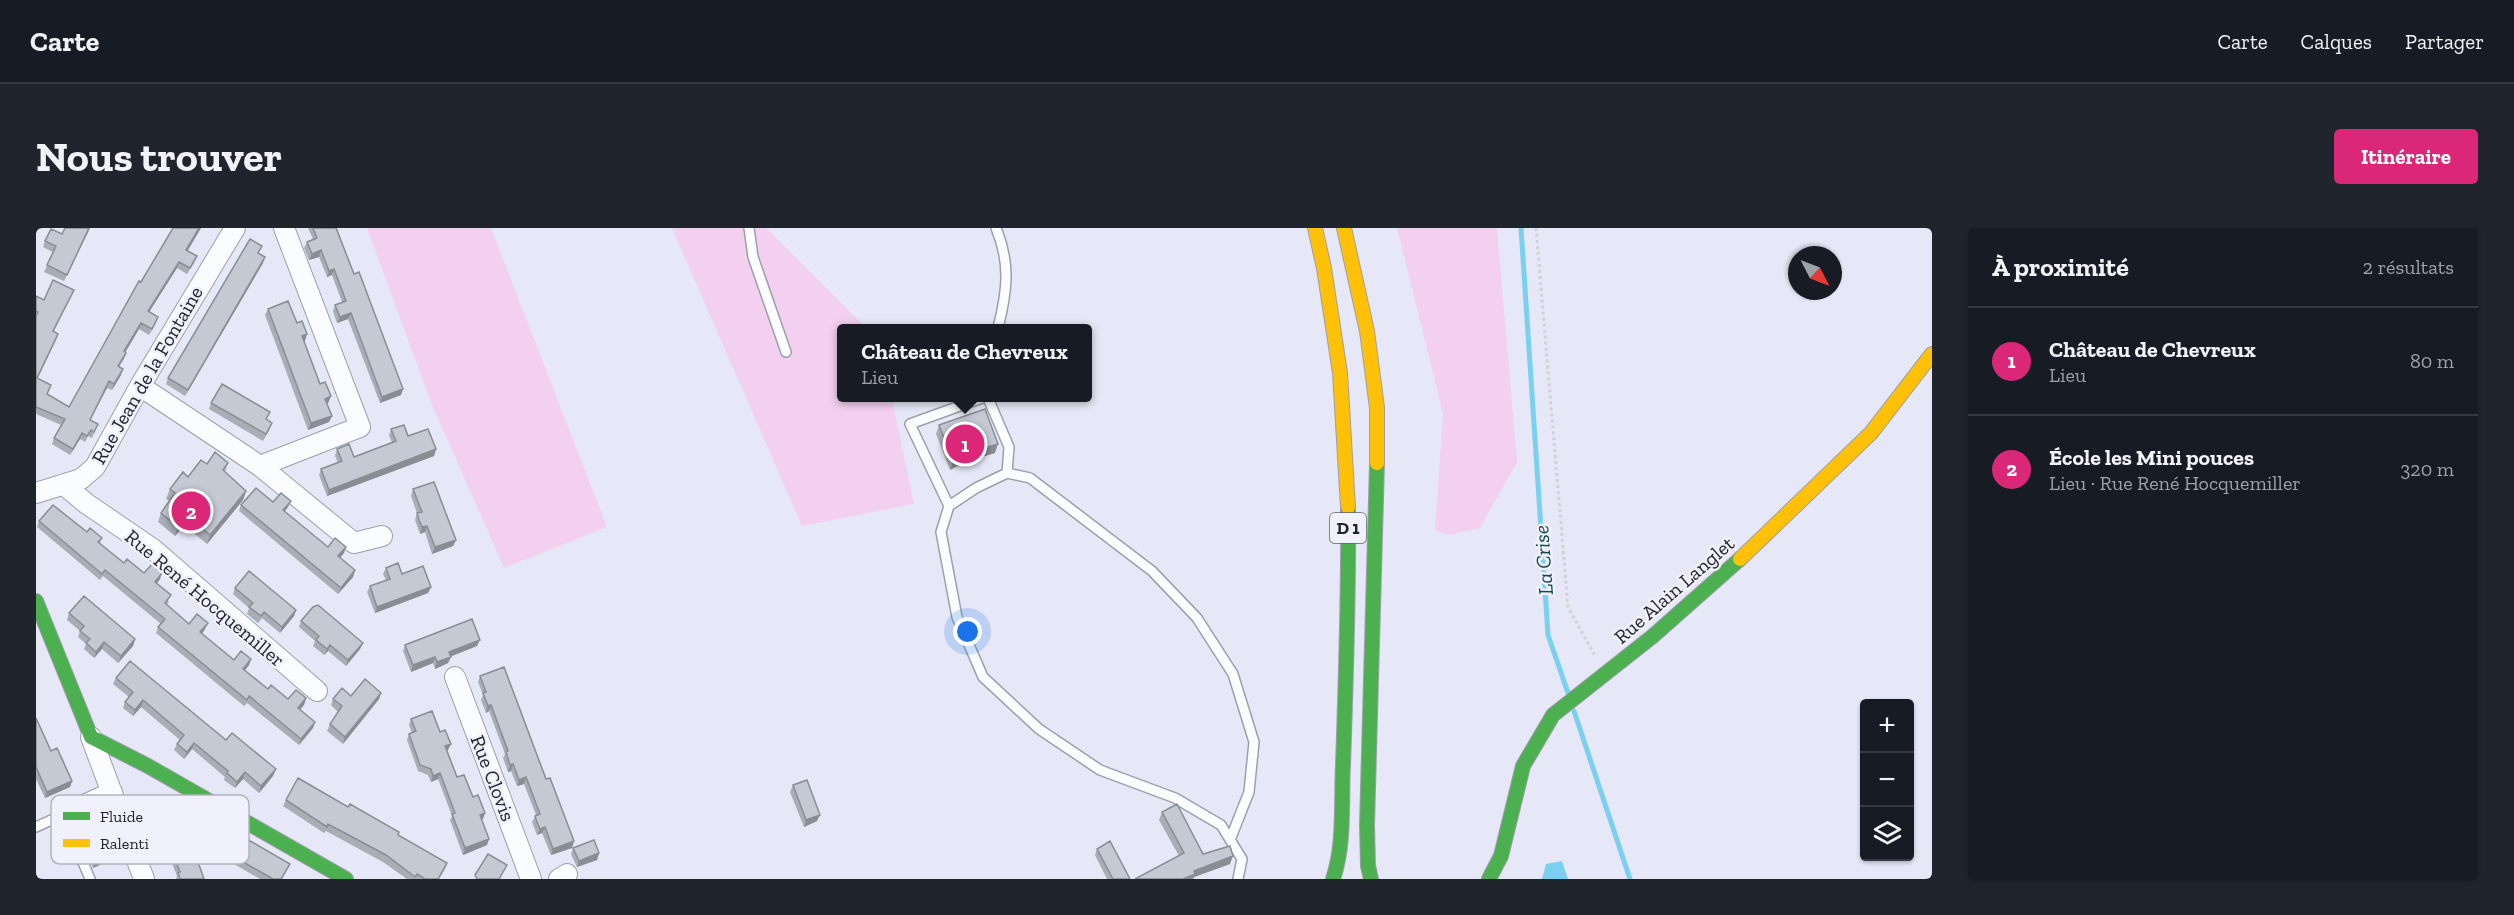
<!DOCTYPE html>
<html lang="fr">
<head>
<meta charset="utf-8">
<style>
  body { margin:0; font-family:"Zilla Slab",serif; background:#20242c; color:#f1f3f6 }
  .controls { position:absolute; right:18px; bottom:18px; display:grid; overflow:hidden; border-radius:6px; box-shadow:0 2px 4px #0004 }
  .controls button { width:54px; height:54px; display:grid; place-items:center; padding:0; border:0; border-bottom:2px solid #363941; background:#171b24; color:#f1f3f6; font:30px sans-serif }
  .compass { position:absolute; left:1752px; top:18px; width:54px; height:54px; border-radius:50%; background:#171b24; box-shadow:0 2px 4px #0004; rotate:132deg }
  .you { position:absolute; left:932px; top:404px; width:21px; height:21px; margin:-15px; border:4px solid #fff; border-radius:50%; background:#1a73e8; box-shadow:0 0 0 9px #1a73e833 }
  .badge { display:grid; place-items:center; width:39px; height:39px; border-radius:50%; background:#db2777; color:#fff; font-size:20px; font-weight:700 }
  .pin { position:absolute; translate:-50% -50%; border:3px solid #fff; box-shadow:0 2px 6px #0006 }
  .popup { position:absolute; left:801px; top:96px; width:255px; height:78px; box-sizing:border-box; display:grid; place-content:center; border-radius:6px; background:#171b24; filter:drop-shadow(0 2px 4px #0005); font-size:20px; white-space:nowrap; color:#9ea1a6 }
  .popup b { font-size:22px; color:#f1f3f6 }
  .popup::after { content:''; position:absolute; left:50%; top:100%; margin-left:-12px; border:12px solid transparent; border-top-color:#171b24 }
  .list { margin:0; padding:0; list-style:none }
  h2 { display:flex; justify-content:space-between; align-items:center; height:78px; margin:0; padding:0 24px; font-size:26px }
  h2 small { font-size:20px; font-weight:400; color:#9ea1a6 }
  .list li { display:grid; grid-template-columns:39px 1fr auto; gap:18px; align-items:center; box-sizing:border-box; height:108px; padding:0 24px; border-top:2px solid #363941 }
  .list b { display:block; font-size:22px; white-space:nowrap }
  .list p { margin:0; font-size:20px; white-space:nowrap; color:#9ea1a6 }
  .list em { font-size:20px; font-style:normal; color:#9ea1a6 }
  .icon { flex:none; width:33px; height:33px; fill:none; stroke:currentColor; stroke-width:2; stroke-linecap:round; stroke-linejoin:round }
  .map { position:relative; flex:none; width:1896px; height:651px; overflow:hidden; border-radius:6px }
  header { display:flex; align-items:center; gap:36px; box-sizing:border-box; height:84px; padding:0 30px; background:#171b24; border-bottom:2px solid #363941 }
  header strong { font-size:28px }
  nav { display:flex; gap:33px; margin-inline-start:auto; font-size:21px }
  .intro { display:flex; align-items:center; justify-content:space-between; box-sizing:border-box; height:144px; padding:0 36px }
  h1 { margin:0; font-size:42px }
  .button { padding:15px 27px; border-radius:6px; background:#db2777; color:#fff; font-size:21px; font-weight:700 }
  main { display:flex; gap:36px; padding:0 36px }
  aside { flex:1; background:#171b24; border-radius:6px; box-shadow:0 2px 4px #0004 }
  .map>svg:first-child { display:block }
</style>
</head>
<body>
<header>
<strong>Carte</strong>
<nav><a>Carte</a><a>Calques</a><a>Partager</a></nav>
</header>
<div class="intro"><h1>Nous trouver</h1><a class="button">Itinéraire</a></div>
<main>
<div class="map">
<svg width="1896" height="651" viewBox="0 0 1896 651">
  <rect width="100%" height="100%" fill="#e6e8f7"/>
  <!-- green -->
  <path fill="#f3d0f0" d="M331,0H455L571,299L468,340L396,177Z
    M636,0H730L830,100H806V170H856L878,276L766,298Z
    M1361,0H1461L1481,234L1444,300L1412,307L1399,302L1407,186Z"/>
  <!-- water -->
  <path fill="#7ad0f1" d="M1526,633L1532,651H1506L1510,636Z"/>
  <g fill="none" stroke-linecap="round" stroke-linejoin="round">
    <!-- stream -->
    <path stroke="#7ad0f1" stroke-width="5" d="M1485,0L1512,407L1532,465
      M1538,483L1594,651"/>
    <defs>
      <path id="lane" d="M713,0L717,29L750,124
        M960,0C975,36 971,64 962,100
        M952,170L973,219L971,245
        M913,278L874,196L946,170
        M23,589L31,596L54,651
        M0,599L46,578
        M1194,612L1213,564L1218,514L1197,446L1161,390L1116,343L994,250L971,245L940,260L913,278L905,304L921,389L947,449L1003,501L1064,542L1139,570L1185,597L1206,631L1202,651"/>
      <path id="street" d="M104,158L224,238L318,315L346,308
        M224,238L324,199L248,0
        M28,257L51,276L117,321L281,463
        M0,265L45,251L59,239L104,158L199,0
        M419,449L495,651
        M55,509L108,651
        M46,578L76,564
        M523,651L531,646"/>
      <path id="fast" d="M0,373L55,509L112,538L310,651
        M1297,651C1309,616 1305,573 1307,537C1310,451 1313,365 1312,279
        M1335,651L1332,638L1331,597L1341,235
        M1453,651L1465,628L1487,538L1517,487L1617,408L1704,331"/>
      <path id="slow" d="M1279,0L1288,40L1304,145L1312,279
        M1308,0L1331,103L1341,180V235
        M1704,331L1835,205L1896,126"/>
    </defs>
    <!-- lane casing -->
    <use href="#lane" stroke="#9e9fab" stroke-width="12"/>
    <!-- street casing -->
    <use href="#street" stroke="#9e9fab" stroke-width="22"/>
    <!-- fast casing -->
    <use href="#fast" stroke="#9e9fab" stroke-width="16"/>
    <!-- slow casing -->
    <use href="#slow" stroke="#9e9fab" stroke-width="16"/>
    <!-- path -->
    <path stroke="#d2d2d6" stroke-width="3" stroke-dasharray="3 3" stroke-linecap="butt" d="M1500,0L1532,379L1559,428"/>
    <!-- lane -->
    <use href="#lane" stroke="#fbfcfe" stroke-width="9"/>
    <!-- street -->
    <use href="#street" stroke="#fbfcfe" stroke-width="20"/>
    <!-- fast -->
    <use href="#fast" stroke="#4caf50" stroke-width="14"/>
    <!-- slow -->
    <use href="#slow" stroke="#ffc107" stroke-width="14"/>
  </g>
  <!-- wall -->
  <path fill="#a9adb6" d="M54,0L28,53L8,44L17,24L7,19L9,13L26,6Z
    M137,0H165L151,23L161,28L158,35L151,46L141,40L113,84L120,95L113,107L103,101L89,124L90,125L88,131L83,139L85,147L76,162L71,160L54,192L62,196L56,210L52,208L49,214L44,211L34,227L16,216L18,210L25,197L0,186V68L8,72L38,62L18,103L22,106L20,112L2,150L12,167L33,179Z
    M272,0H301L318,46L367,161L365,167L344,175L312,91L301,95L297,83L299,77L306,74L296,47L291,49L283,29L273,32L268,20L271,14L277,11Z
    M223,25L227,35L149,168L130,156L132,150Z
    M232,81L261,95L271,106L268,113L284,156L295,168L292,175H291L296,188L293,194L272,202L229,87Z
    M175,175L231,192L234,201L227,213L173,181Z
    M903,197L959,225L929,234L914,242L900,206Z
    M355,201L400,221L398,228L291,268L283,247L285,241L302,235L299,228L301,221L318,229L356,214L353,208Z
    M192,235L189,244L210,263L207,272L171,316L148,297L139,308L122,294L125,285L134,273L130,271L134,261L171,236Z
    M377,261L420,312L417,318L396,326L389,304L384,306L379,292L381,285L375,268Z
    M237,274L252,279L248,284L292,319L308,325L304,330L319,342L317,349L302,366L203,283L205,277Z
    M3,293L51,304L66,310L64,315L88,335L108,345L124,351L121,355L133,374L130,377L153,396L169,401L166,406L198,432L215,431L213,437L209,442L232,461L252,471L270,470L268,477L264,481L279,494L277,500L263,517L211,475L208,478L120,405L122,399L125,396L67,348L64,352L1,299Z
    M350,340L395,359L392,365L339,385L331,364L334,358L350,352L347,346Z
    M199,360L260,382L258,388L244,405L226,390L222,395L211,386L213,380L197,366Z
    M33,385L99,411L97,418L82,435L66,421L58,430L48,421L50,416L42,409L44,403L31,392Z
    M265,393L327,415L324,421L310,438L292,423L288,427L277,418L279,413L263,399Z
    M369,417L441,418L414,429L412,435L399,441L397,435L375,444L367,423Z
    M444,448L536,620L515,627L506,605L501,607L496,594L500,587L488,556L481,558L475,543L472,544L467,530L469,526L453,483L450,485L445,472L447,467L442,454Z
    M80,450L240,541L237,548L223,565L207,551L199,560L188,552L189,549L156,521L148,531L138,522L141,516L144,512L105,479L97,488L87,480L89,474L93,469L77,456Z
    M345,465L343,471L307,516L291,503L294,496L302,484L295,477L297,471L315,468Z
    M0,490L15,523L36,553L34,559L9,570L0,551Z
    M375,491L404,504L412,522H411L421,549L437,569L447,591L445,592L453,611L451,617L427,627L414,592L416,588L402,551L395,554L392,547L382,543L371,512L373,506L376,505L373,497Z
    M757,557L781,593L768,599L754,564Z
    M250,572L362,607L411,635L409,641L403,651H371L347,634L290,603L288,605L247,578Z
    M118,578L150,598L170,624L167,631L161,633L168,651H140L141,648L130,620L125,622L120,608L123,602L116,584Z
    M1126,584L1167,626L1194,636L1158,649L1157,651H1099L1143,628L1123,592Z
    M45,600L79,624L77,631L57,640L43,607Z
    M537,620L563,625L561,632L541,639L535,626Z
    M1061,621L1094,651H1071L1059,627Z
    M186,622L254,636L246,651H224L184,628Z"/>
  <!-- shaded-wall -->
  <path fill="#898d94" d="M53,0H54L28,53L31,47Z
    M163,0H165L148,29L150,22Z
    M285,22L283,29L273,32L276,26Z
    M229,29L227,35L149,168L152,162Z
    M143,34L141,40L110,89L112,83Z
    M298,41L296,47L291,49L293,43Z
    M315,85L312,91L301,95L304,89Z
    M105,95L103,101L86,130L88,123Z
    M271,106L269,113L263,114L266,108Z
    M87,141L85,147L76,162L78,156Z
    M73,153L71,160L51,198L54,192Z
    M367,161L365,167L344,175L346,169Z
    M295,168L292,175L287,177L289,171Z
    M296,188L293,194L272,202L275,195Z
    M46,205L44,211L34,227L37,221Z
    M962,216L959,225L929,234L914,242L917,233L933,225Z
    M400,221L398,228L291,268L293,262Z
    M210,263L207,272L171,316L174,307Z
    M255,273L252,279L244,289L247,282Z
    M151,287L148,297L139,308L142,299Z
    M391,298L389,304L384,306L386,299Z
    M420,312L417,318L396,326L399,319Z
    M310,319L308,325L300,334L302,328Z
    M319,342L317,349L302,366L305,360Z
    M126,345L124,351L117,360L119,354Z
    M395,359L392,365L339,385L341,379Z
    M260,382L258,388L244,405L246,399Z
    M172,395L169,401L162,411L164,404Z
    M99,411L97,418L82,435L85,428Z
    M444,412L441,418L410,430L413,424Z
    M68,414L66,421L58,430L60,424Z
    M327,415L324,421L310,438L312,432Z
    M294,417L292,423L288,427L291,421Z
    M399,429L397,435L375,444L377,437Z
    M415,429L412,435L399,441L401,434Z
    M215,431L213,437L205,447L207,441Z
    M345,465L343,471L307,516L309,509Z
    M270,470L268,477L260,486L262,480Z
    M107,472L105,479L97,488L99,482Z
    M455,477L453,483L450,485L452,478Z
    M279,494L277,500L263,517L265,511Z
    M158,515L156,521L148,531L151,524Z
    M415,516L412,522L407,524L409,518Z
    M477,536L475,543L472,544L474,537Z
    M240,541L237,548L223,565L225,558Z
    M209,544L207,551L199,560L201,554Z
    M404,545L402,551L395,554L397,548Z
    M490,549L488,556L481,558L483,552Z
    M36,553L34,559L9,570L11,564Z
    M449,585L447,591L441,593L444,587Z
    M784,587L781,593L768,599L770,592Z
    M509,599L506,605L501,607L504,601Z
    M453,611L451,617L427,627L429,620Z
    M132,613L130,620L125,622L128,615Z
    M538,613L536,620L515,627L517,621Z
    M79,624L77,631L57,640L60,633Z
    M170,624L167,631L157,635L160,628Z
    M563,625L561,632L541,639L543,633Z
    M1197,628L1194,636L1158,649L1157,651H1147L1158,643Z"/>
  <!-- building -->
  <path fill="#c4c9d4" stroke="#898d94" stroke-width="1.5" d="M29,0H53L31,47L11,37L20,18L9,13L15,1L26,6Z
    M137,0H163L150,22L161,28L154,40L143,34L112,83L122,89L116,101L105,95L88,123L90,125L82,138L87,141L78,156L73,153L54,192L62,196L58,204L55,202L51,208L46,205L37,221L18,210L29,191L0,179V88L2,84L0,83V68L8,72L17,52L38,62L17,103L22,106L1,150L15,157L11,166L33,179L103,53L105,54Z
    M277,0H300L318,46L323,44L367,161L346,169L315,85L304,89L299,77L310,73L298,41L293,43L285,22L276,26L271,14L281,10Z
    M214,11L226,18L222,25L229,29L152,162L132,150Z
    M252,73L261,95L266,93L271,106L266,108L284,156L289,154L295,168L289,171L296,188L275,195L232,81Z
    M186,156L234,184L230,191L236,195L230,206L175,175Z
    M949,181L962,216L933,225L917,233L903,197Z
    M368,197L372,208L392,201L400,221L293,262L285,241L306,233L301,221L313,216L318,229L360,213L355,201Z
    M179,224L192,235L187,242L210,263L174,307L151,287L142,299L125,285L139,265L134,261L147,244L152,249L165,232L171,236Z
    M398,254L420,312L399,319L391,298L386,299L383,292L381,285L386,284L377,261Z
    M220,260L237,274L245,265L255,273L247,282L292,319L299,310L310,319L302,328L319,342L305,360L205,277Z
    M17,277L51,304L54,300L66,310L62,314L88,335L91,331L108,345L116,336L126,345L119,354L135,367L129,375L153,396L161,386L172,395L164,404L198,432L205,423L215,431L207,441L232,461L235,457L252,471L260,462L270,470L262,480L279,494L265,511L213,468L211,472L122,399L129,391L69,342L66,346L3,293Z
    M362,335L366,346L387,338L395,359L341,379L334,358L354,351L350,340Z
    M213,343L260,382L246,399L228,384L225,388L213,379L217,375L199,360Z
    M48,368L99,411L85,428L68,414L60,424L50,415L54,411L44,403L48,398L33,385Z
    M282,377L327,415L312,432L294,417L291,421L280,412L283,408L265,393L277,379Z
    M436,391L444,412L413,424L415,429L401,434L399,429L377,437L369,417Z
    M94,433L190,512L196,505L240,541L225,558L209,544L201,554L191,545L192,543L158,515L151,524L141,516L148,507L107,472L99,482L89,474L97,464L80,450Z
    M468,439L510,551L514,550L538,613L517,621L509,599L504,601L501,594L499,588L504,586L490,549L483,552L477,536L474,537L470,524L472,523L455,477L452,478L447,465L450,464L444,448Z
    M329,451L345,465L309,509L294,496L306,478L297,471L306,460L315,468Z
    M396,483L404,504L409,502L415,516L409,518L421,549L428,547L437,569L442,567L449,585L444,587L453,611L429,620L416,586L419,585L404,545L397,548L395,541L384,537L373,506L380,503L375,491Z
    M0,490L15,523L21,520L36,553L11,564L0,539Z
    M262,550L312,579L314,576L363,604L362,607L411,635L402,651H389L381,646L379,649L350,627L292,596L291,599L250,572Z
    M771,552L784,587L770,592L757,557Z
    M139,569L150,598L158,595L170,624L160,628L168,651H144L142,645L144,644L132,613L128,615L122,602L127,600L118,578Z
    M1141,576L1167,626L1194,618L1197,628L1158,643L1159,646L1147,651H1099L1148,625L1126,584Z
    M65,592L79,624L60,633L45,600Z
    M197,603L254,636L245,651H237L186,622Z
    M558,612L563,625L543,633L537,620Z
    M1074,613L1094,651H1077L1061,621Z
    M452,626L471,637L463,651H441L439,647Z"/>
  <g text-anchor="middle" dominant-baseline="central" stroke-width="5" stroke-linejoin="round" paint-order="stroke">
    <!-- shield labels -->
    <rect fill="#f0f1fc" stroke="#60616b" stroke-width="1.5" x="1294" y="285" width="36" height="30" rx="4.5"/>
    <g font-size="18" font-weight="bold" fill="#22232d">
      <text x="1312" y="300">D 1</text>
    </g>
    <!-- street labels -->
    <g font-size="20" fill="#22232d" stroke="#f0f1fc">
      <text transform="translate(111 147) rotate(-60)">Rue Jean de la Fontaine</text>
      <text transform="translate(1638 362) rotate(-41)">Rue Alain Langlet</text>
      <text transform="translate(169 370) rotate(40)">Rue René Hocquemiller</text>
      <text transform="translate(457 550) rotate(69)">Rue Clovis</text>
    </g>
    <!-- water labels -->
    <g font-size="21" font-style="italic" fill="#144859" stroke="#f0f1fc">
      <text transform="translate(1507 332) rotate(-94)">La Crise</text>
    </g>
  </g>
  <!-- legend -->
  <rect x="15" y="567" width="198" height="69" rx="9" fill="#f0f1fc" stroke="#b2b3be" stroke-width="1.5"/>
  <rect x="27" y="584" width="27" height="8" fill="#4caf50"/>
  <rect x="27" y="611" width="27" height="8" fill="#ffc107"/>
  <g font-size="16" fill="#22232d">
    <text x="64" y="594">Fluide</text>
    <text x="64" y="621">Ralenti</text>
  </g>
</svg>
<div class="controls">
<button>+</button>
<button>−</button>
<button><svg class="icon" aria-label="layers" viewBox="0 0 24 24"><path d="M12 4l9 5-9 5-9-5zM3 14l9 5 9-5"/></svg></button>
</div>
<svg class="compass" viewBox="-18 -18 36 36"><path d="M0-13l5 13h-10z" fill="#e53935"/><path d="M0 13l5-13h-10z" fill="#9ea1a6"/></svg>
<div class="you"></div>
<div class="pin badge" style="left:929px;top:216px">1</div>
<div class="popup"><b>Château de Chevreux</b>Lieu</div>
<div class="pin badge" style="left:155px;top:283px">2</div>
</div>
<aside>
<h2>À proximité<small>2 résultats</small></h2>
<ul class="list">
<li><span class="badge">1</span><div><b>Château de Chevreux</b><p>Lieu</p></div><em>80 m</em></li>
<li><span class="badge">2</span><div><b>École les Mini pouces</b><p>Lieu · Rue René Hocquemiller</p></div><em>320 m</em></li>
</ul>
</aside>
</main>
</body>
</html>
